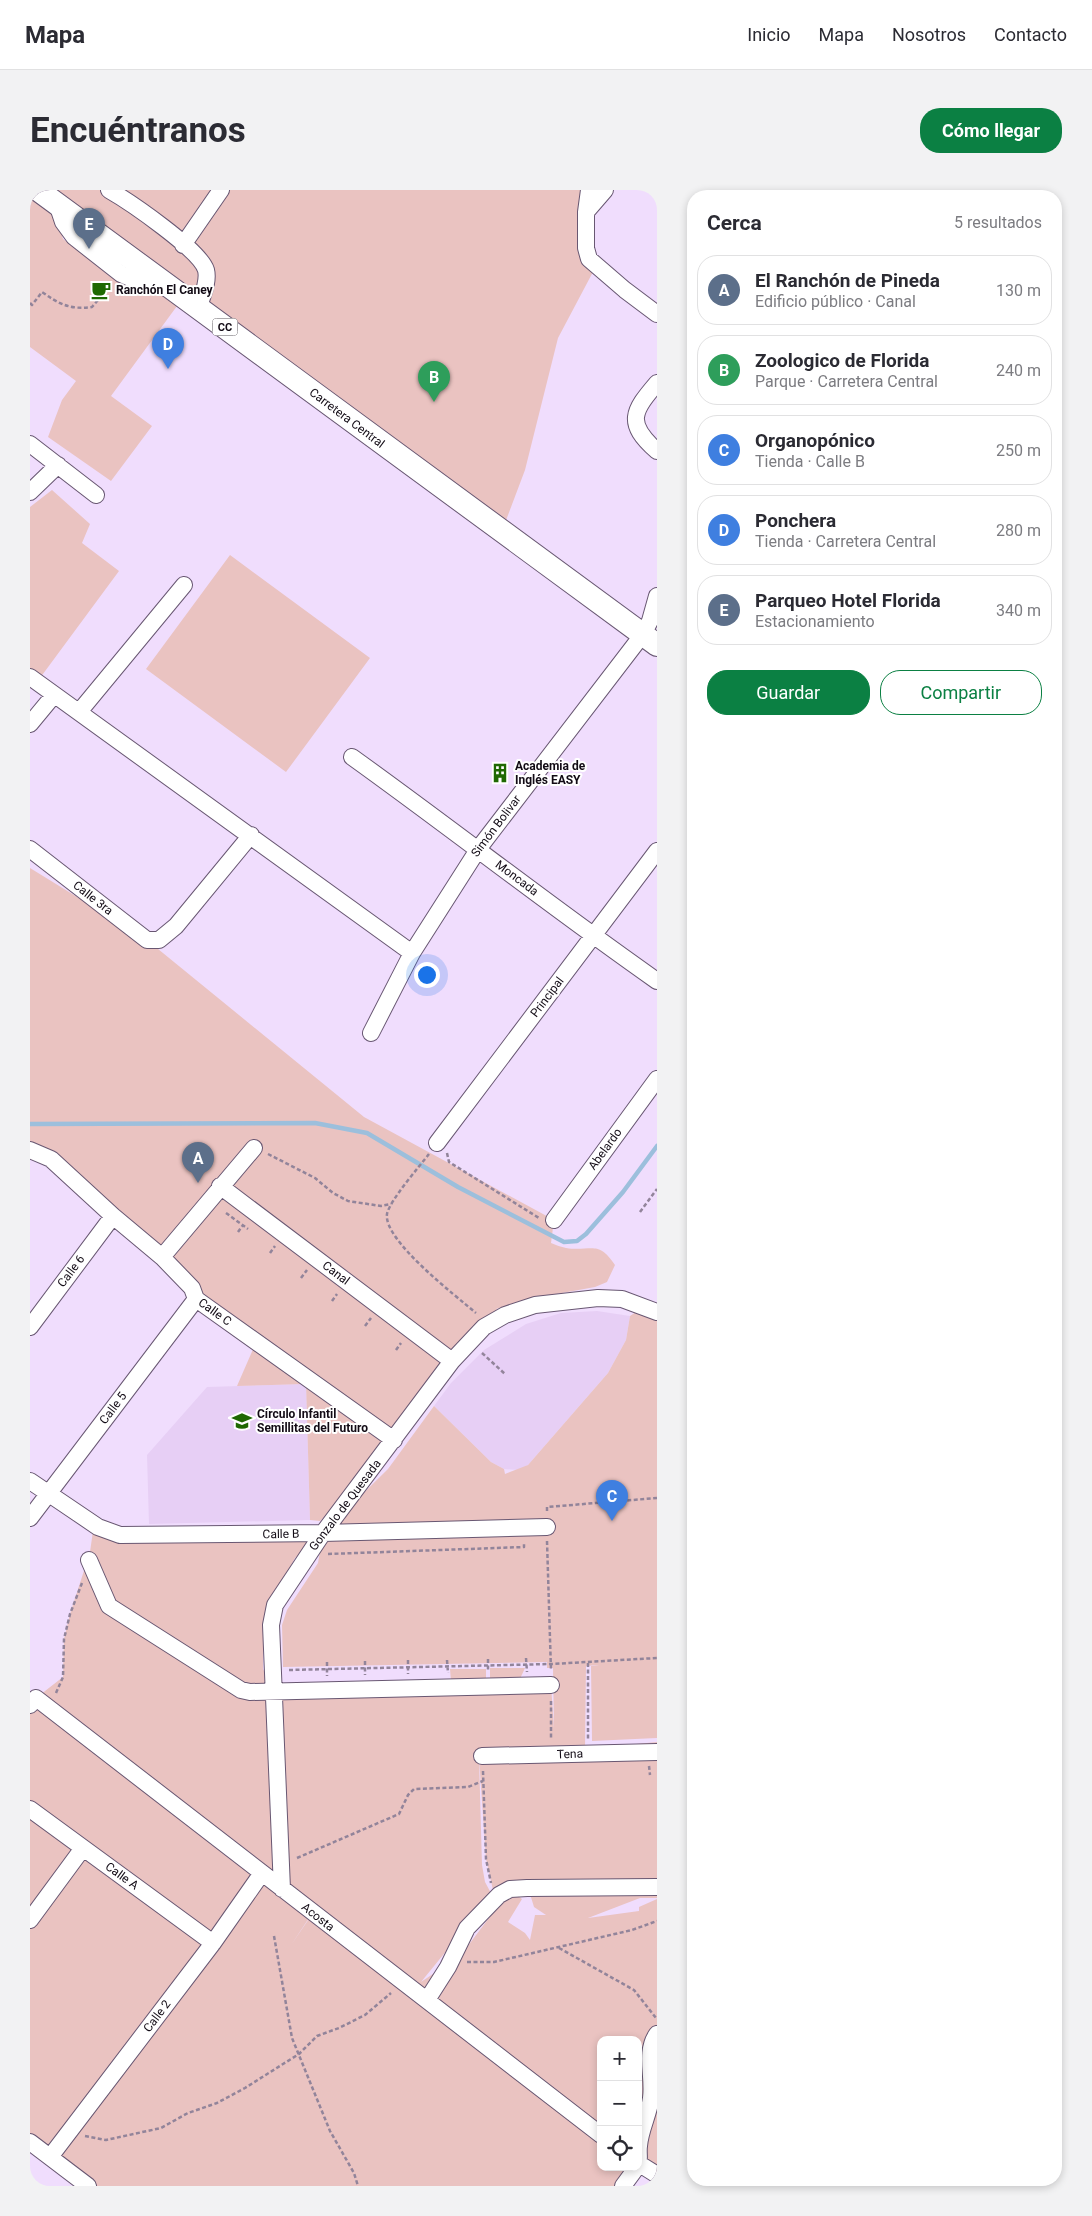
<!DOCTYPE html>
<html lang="es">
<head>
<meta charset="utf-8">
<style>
  body { margin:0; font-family:Roboto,sans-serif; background:#f2f2f3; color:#2b2b33 }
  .controls { position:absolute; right:15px; bottom:15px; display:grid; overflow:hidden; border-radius:10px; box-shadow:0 2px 8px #0003 }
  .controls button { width:45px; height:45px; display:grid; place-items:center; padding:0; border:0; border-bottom:1px solid #e1e1e2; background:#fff; color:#2b2b33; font:25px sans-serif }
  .you { position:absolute; left:396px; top:784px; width:18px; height:18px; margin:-12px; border:4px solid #fff; border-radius:50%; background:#1a73e8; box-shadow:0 0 0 8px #1a73e833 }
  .badge { display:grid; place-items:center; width:32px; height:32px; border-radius:50%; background:#0b8043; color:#fff; font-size:16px; font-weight:700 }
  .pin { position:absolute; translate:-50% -41px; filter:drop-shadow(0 1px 2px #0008) }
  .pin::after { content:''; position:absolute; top:26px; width:18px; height:15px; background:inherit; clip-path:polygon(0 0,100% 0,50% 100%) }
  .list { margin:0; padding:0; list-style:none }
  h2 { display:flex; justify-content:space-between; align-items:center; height:65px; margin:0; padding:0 20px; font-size:21px }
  h2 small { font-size:16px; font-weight:400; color:#7c7c81 }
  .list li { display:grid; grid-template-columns:32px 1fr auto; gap:15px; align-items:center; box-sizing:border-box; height:70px; margin:0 10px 10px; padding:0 10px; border:1px solid #e1e1e2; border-radius:20px }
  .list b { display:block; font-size:19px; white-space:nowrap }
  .list p { margin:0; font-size:16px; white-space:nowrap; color:#7c7c81 }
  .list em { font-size:16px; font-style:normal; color:#7c7c81 }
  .actions { display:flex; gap:10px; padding:15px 20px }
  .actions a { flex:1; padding:11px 0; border:1px solid #0b8043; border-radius:20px; text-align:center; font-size:18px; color:#0b8043 }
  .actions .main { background:#0b8043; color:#fff }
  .icon { flex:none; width:28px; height:28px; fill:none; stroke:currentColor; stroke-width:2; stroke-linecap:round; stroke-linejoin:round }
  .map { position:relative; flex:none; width:627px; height:1996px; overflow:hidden; border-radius:20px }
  header { display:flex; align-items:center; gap:30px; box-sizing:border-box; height:70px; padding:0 25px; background:#fff; border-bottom:1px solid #e1e1e2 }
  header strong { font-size:24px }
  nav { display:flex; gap:28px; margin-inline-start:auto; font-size:18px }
  .intro { display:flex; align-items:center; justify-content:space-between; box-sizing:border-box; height:120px; padding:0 30px }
  h1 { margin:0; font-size:35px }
  .button { padding:12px 22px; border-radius:20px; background:#0b8043; color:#fff; font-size:18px; font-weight:700 }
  main { display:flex; gap:30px; padding:0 30px }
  aside { flex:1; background:#fff; border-radius:20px; box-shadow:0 2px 8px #0003 }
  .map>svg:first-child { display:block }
</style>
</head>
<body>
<header>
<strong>Mapa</strong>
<nav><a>Inicio</a><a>Mapa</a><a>Nosotros</a><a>Contacto</a></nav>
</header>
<div class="intro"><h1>Encuéntranos</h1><a class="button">Cómo llegar</a></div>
<main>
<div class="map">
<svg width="627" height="1996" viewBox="0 0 627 1996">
  <rect width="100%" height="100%" fill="#f0ddfd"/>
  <!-- built -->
  <path fill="#e7cff5" d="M567,1121L600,1126L596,1150L578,1183L498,1275L489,1280L474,1279L461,1272L404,1216L421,1193L454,1160L496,1134L531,1123Z
    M276,1194L280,1330L119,1334L117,1265L177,1197Z"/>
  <!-- green -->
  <path fill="#eac3c1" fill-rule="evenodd" d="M22,0H559L564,80L528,148L495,280L472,341Z
    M0,6L26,24L33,49L95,93L120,96L147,116L81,206L122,236L81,291L18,247L32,210L46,191L0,157Z
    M22,300L60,334L52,353L89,381L10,488L0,480V317Z
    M200,365L340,468L256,582L116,479Z
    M0,678L117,750L334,927L524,1030L521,1053C526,1055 531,1057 536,1058C561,1062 568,1049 585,1075L577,1092L565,1097L499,1109L466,1119L475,1125L459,1135L301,1321L290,1331L280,1330L276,1194L207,1196L224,1157L162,1098L0,960Z
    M613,1117L627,1122V1548L562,1551L561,1476L569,1475L556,1476L555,1559L627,1552V1708H610L558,1728L609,1721V1717L627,1709V1982L608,1975V1850H571V1977H607L593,1996H58L0,1952V1515L6,1508L33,1487L34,1449L40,1424L60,1362L64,1334L90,1345L293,1343L358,1279L404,1216L461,1272L474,1279L475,1284L498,1275L578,1183L596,1150L600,1126ZM293,1344L288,1373L257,1420L252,1435L253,1477L517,1472V1478H523L524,1539L521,1495L244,1500L233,1479V1434L242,1410L265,1368ZM449,1568L456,1669L465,1709L471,1712L431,1765L391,1792L462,1705L455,1692L452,1675ZM500,1704L504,1717L516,1725H505L500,1750L495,1743L478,1732L492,1709L488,1706ZM287,1716L388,1793H389L372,1791L283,1723L261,1755Z
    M460,1478H495L489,1491H460Z
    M420,1479H456V1491H421Z"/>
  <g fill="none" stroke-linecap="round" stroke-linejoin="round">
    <!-- stream -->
    <path stroke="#9cbfdc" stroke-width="4.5" d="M0,934L285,933L337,943L428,997L534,1052L547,1051L556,1044L593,1002L627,956"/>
    <defs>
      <path id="minor" d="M79,0C100,12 170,60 176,80C179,92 172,106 169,117
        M559,0L556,22V58L559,69L595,100L627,124
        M27,14L33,32L44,47L91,84L109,92L131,90
        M556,22L575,0
        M153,55L191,0
        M627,193C603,221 595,233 627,261
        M0,254L66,305
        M0,302L28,275
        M0,487L382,763
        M49,522L154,395
        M0,534L24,505
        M322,567C425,641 524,719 627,791
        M0,659L117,750H129L146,736L221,645
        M341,843L382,763L449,658L613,444L620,431L627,406
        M407,953L627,661
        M0,960L21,969L83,1026L132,1067L162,1098L166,1109L364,1250
        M190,996L422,1171
        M524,1030L627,889
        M132,1067L224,958
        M0,1137L83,1026
        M0,1291L68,1337L90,1345L293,1343L517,1337
        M0,1328L166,1109
        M59,1370L79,1416L211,1500L220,1502L521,1495
        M0,1515L6,1508L571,1945
        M452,1566L627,1562
        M0,1619L183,1753
        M252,1699L241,1435L245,1415L293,1343L422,1171L454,1137L475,1125L505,1115L568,1108L592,1109L627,1122
        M0,1730L53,1658
        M397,1810L418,1777L437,1738L469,1705L480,1699L497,1698L627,1697
        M0,1952L58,1996
        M20,1967L183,1753L232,1683
        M608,1973L627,1985
        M608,1975C610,1969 608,1963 609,1956C610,1940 619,1924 621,1908C624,1887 614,1862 627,1844
        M593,1996L607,1977"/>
      <path id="highway" d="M8,0L627,455"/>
    </defs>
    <!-- minor casing -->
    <use href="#minor" stroke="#685772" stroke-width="18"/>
    <!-- highway casing -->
    <use href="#highway" stroke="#685772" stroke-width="24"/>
    <!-- path -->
    <path stroke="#92849a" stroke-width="2.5" stroke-dasharray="4 2.5" stroke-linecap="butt" d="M0,113L2,115L12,102C29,114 40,120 62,117L80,96
      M417,963L419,972L509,1028
      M238,964L285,988L303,1003L318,1011L351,1016L361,1014
      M399,964C389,977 360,1010 357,1024C353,1050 426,1106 446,1123
      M610,1022L627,999
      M196,1023L218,1039
      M208,1042L213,1035
      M240,1063L245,1056
      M271,1088L277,1080
      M302,1111L307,1104
      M335,1136L341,1128
      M366,1160L371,1153
      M452,1163L475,1184
      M517,1321V1317L627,1308
      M517,1351L521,1481
      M298,1364L494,1357V1354
      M496,1468L497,1482
      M458,1469V1482
      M378,1470V1484
      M417,1470L418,1483
      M335,1471V1485
      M297,1472V1486
      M558,1473V1549
      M259,1480L521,1474L627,1468
      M26,1503L33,1487L34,1449L40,1424L52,1393
      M521,1511V1548
      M619,1576L620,1585
      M453,1581L456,1669L461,1693
      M267,1668L369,1624L378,1605L384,1599L438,1597L453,1591
      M244,1746L262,1848L300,1941L324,1983L328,1996
      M529,1758L604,1800L626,1828
      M437,1772H464L602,1740L627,1731
      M55,1946L76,1950L131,1938L158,1923L187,1913L215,1898L253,1874L269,1864L287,1846L309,1838L335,1825L361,1803"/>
    <!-- minor -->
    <use href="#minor" stroke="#fff" stroke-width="16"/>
    <!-- highway -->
    <use href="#highway" stroke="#fff" stroke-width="22"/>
  </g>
  <!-- icons -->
  <defs>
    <symbol id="cafe-bare" viewBox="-9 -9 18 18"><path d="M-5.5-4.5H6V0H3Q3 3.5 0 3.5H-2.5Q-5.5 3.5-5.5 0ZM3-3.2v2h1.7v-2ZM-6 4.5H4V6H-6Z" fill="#1f6802" stroke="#fff" stroke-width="2.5" paint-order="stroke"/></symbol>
    <symbol id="building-bare" viewBox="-9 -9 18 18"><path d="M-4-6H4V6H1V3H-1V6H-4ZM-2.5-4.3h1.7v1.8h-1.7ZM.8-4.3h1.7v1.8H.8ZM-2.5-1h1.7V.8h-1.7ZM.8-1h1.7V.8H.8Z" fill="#1f6802" stroke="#fff" stroke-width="2.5" paint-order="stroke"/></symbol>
    <symbol id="school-bare" viewBox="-9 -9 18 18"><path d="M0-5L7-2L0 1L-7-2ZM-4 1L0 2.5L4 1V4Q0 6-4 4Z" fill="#1f6802" stroke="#fff" stroke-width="2.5" paint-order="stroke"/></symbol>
  </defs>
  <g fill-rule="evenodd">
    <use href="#cafe-bare" x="57" y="86" width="28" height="28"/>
    <use href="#building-bare" x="456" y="569" width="28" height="28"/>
    <use href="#school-bare" x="198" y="1217" width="28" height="28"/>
  </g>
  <g text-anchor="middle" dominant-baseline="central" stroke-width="4" stroke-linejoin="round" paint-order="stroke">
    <!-- shield labels -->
    <rect fill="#fff" stroke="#59545b" stroke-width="1" x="182.5" y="128.5" width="25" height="17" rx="4"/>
    <g font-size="11" font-weight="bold" fill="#120b15">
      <text x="195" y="137">CC</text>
    </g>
    <!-- poi labels -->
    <g font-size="12" font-weight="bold" fill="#120b15" stroke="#fff" text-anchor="start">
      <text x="86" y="100">Ranchón El Caney</text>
      <text x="485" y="576">Academia de<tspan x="485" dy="14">Inglés EASY</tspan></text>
      <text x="227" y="1224">Círculo Infantil<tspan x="227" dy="14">Semillitas del Futuro</tspan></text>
    </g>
    <!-- street labels -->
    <g font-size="12" fill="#120b15" stroke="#fff">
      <text transform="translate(317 228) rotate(37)">Carretera Central</text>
      <text transform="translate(466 636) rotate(-53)">Simón Bolivar</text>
      <text transform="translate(487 688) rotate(37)">Moncada</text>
      <text transform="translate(63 708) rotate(38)">Calle 3ra</text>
      <text transform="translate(517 807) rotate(-53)">Principal</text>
      <text transform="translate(575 959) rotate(-54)">Abelardo</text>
      <text transform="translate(41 1081) rotate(-53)">Calle 6</text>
      <text transform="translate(306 1083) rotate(37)">Canal</text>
      <text transform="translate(185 1122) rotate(36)">Calle C</text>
      <text transform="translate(83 1218) rotate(-53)">Calle 5</text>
      <text transform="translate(315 1315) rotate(-53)">Gonzalo de Quesada</text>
      <text transform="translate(251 1344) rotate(-1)">Calle B</text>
      <text transform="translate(540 1564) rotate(-2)">Tena</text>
      <text transform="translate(92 1686) rotate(36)">Calle A</text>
      <text transform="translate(288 1727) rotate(38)">Acosta</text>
      <text transform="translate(127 1826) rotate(-53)">Calle 2</text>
    </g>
  </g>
</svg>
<div class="controls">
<button>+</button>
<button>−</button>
<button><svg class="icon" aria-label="locate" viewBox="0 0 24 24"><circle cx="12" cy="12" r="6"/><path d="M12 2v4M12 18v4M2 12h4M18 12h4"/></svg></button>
</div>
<div class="you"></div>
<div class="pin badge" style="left:168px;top:993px;background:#5c6f8a">A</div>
<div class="pin badge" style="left:404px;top:212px;background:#2e9e5b">B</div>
<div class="pin badge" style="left:582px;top:1331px;background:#3f7fe0">C</div>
<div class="pin badge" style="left:138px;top:179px;background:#3f7fe0">D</div>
<div class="pin badge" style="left:59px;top:59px;background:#5c6f8a">E</div>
</div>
<aside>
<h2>Cerca<small>5 resultados</small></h2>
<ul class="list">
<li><span class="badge" style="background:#5c6f8a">A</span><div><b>El Ranchón de Pineda</b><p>Edificio público · Canal</p></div><em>130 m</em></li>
<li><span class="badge" style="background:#2e9e5b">B</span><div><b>Zoologico de Florida</b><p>Parque · Carretera Central</p></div><em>240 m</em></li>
<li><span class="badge" style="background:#3f7fe0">C</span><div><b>Organopónico</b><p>Tienda · Calle B</p></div><em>250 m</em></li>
<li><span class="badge" style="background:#3f7fe0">D</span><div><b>Ponchera</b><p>Tienda · Carretera Central</p></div><em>280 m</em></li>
<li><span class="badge" style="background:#5c6f8a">E</span><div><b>Parqueo Hotel Florida</b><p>Estacionamiento</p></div><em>340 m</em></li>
</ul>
<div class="actions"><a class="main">Guardar</a><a>Compartir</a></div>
</aside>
</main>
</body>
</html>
